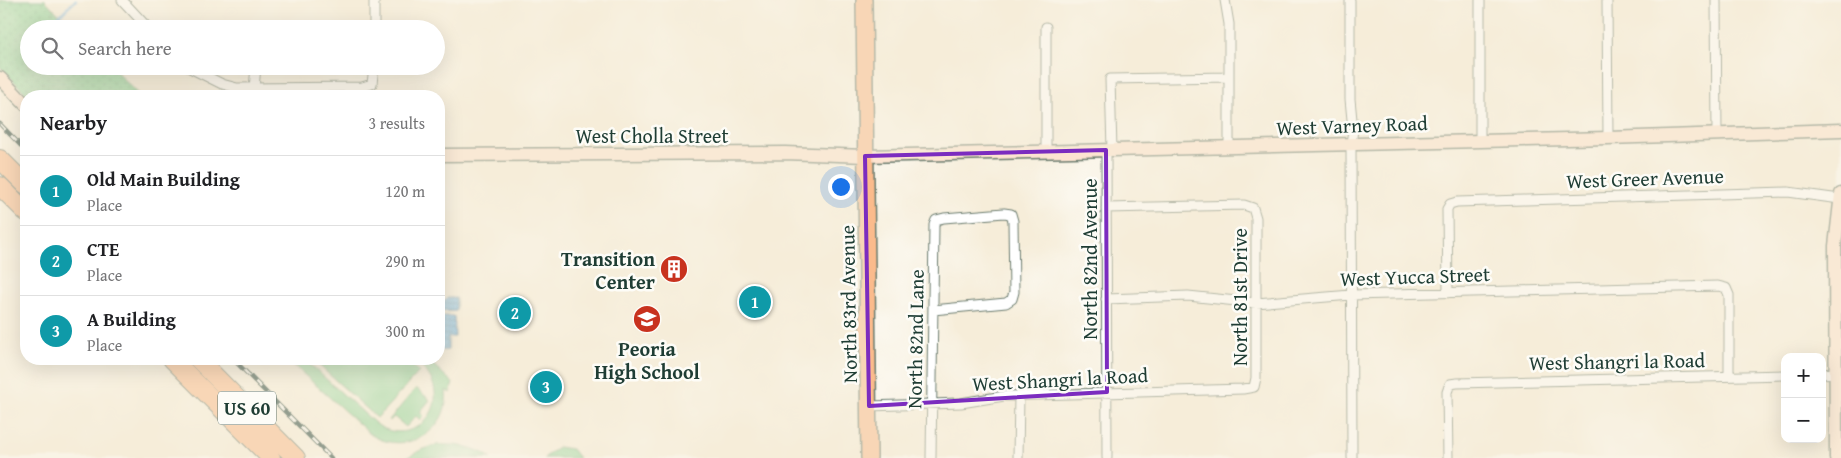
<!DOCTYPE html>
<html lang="en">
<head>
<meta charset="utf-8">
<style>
  body { margin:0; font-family:"Gentium Book Plus",serif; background:#f2f2f2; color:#202124 }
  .controls { position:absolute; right:15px; bottom:15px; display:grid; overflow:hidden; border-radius:10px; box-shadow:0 5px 20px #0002 }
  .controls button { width:45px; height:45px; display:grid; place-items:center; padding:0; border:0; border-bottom:1px solid #e0e0e0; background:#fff; color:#202124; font:25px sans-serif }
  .you { position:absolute; left:840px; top:186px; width:18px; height:18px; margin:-12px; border:4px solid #fff; border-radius:50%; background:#1a73e8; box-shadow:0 0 0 8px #1a73e833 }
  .badge { display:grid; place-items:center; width:32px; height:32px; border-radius:50%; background:#c8321e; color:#fff; font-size:16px; font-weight:700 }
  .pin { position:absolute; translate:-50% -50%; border:2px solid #fff; box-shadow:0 1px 5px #0006 }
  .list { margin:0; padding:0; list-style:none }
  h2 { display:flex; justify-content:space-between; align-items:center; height:65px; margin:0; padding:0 20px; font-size:21px }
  h2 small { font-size:16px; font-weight:400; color:#757577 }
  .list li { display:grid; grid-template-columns:32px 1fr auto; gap:15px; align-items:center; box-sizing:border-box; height:70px; padding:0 20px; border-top:1px solid #e0e0e0 }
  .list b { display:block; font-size:19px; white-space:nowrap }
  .list p { margin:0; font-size:16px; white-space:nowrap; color:#757577 }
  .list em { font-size:16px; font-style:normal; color:#757577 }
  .icon { flex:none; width:28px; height:28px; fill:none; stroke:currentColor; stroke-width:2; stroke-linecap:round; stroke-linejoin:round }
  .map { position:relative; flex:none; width:1841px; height:458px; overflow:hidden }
  .search { position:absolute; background:#fff; box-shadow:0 5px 20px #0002; left:20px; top:20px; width:425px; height:55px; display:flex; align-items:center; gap:12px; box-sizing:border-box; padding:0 18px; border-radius:28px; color:#757577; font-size:19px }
  .panel { position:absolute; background:#fff; box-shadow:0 5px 20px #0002; left:20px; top:90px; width:425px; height:275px; border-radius:20px }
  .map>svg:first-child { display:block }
</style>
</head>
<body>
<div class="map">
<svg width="1841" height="458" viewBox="0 0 1841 458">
  <defs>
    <pattern id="park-dots" width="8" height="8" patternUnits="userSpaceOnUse" patternTransform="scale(1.25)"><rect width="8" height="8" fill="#7fcf8f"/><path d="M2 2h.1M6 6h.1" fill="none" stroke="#67a976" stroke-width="1.8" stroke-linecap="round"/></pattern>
    <pattern id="water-rules" width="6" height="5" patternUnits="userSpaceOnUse" patternTransform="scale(1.25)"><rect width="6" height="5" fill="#6eb4e5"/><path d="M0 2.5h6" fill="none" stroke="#5a94ba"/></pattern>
  </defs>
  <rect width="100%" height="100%" fill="#fdfcf7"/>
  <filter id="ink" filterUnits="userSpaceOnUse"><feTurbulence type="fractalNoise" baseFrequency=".02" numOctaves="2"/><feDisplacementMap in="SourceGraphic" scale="10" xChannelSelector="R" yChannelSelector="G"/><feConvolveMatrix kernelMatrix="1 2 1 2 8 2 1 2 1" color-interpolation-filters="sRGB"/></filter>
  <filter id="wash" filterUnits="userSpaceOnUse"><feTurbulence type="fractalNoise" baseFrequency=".0096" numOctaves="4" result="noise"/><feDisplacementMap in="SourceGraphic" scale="20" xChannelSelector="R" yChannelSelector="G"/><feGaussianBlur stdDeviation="1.12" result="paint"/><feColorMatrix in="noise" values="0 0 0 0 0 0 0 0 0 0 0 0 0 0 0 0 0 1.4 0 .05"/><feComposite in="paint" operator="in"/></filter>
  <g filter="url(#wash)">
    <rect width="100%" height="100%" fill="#f6edd9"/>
    <!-- grass -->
    <path fill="#7fcf8f" stroke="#4f8662" d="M287,359H304L375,423C406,448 449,415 431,379C427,371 419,365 412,359H427L453,383L450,393L446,390C451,432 404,457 370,434Z
      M312,359H405L419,372L377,418Z
      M416,388L430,400L420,412L424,416L420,420L416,416L406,427L394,417L390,421L389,420Z
      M436,445C456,444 475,446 491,458H406L421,450Z
      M558,447L572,449L579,458H544Z"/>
    <!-- park -->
    <path fill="url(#park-dots)" stroke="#4f8662" d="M0,0H45L73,29H29V66H111L140,96H28L0,67Z"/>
    <!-- water -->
    <path fill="url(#water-rules)" stroke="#46788c" d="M447,298H456V311L439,312V307Z
      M439,316H454L455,337H448V350L439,351Z"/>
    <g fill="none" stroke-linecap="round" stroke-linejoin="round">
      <!-- stream -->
      <path stroke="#6eb4e5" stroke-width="2.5" d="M45,29L76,0
        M87,96V92"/>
    </g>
  </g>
  <g filter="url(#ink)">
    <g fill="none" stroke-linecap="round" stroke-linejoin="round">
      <defs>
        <path id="street" d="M122,0L149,29
          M374,0V29
          M1225,0L1229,24V148
          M1350,0V99L1353,130L1351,144L1352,458
          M1480,0V141
          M1607,0L1608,138
          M1716,0L1717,135
          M1046,27V151
          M186,66L222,84L237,88L362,87L372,84L374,66
          M254,89L256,66
          M1106,150L1107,458
          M1112,150L1110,79L1229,77
          M1448,293L1447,209L1450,204L1457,202L1788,192L1840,199
          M1106,299L1188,296L1256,303L1351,295L1718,286L1726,288L1729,295V376
          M1822,374L1835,373
          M869,406L961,403L1004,396L1243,389L1254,387L1256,378V218L1253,208L1244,205L1106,208
          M931,458L934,225L936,220L944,218L1004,213L1011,214L1013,221L1014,292L1012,299L1006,303L933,310
          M1018,458L1019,395
          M1448,458L1447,392L1450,384L1457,383L1785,375"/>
        <path id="secondary" d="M0,78L26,105
          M439,155L785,153L865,156L1608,138L1841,130
          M1836,458L1835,246L1841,194"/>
        <path id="primary" d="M864,0L869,458"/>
        <path id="highway" d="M0,159L26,185
          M0,186L26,212
          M172,359L271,458
          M198,359L296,458"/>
      </defs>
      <!-- street casing -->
      <use href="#street" stroke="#6a7b6e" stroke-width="11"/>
      <!-- secondary casing -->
      <use href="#secondary" stroke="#6a7b6e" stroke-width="15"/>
      <!-- primary casing -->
      <use href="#primary" stroke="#6a7b6e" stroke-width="18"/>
      <!-- highway casing -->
      <use href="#highway" stroke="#6a7b6e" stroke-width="20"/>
      <!-- street -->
      <use href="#street" stroke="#fff" stroke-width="9"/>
      <!-- secondary -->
      <use href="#secondary" stroke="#fde4d1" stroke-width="12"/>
      <!-- primary -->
      <use href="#primary" stroke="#fbbb8c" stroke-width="15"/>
      <!-- highway -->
      <use href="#highway" stroke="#fbbb8c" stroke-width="18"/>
      <defs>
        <path id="rail" d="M0,124L26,151
          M233,359L331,458"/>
      </defs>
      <!-- rail casing -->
      <use href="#rail" stroke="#1f3d34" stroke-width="4.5"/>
      <!-- rail -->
      <use href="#rail" stroke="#fdfcf7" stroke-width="2.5" stroke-dasharray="8" stroke-linecap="butt"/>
    </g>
  </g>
  <!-- marked area -->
  <path d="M0 0H1841V458H0ZM1106,150L1107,392L869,406L865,156Z" fill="#f6edd9" fill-opacity=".55" fill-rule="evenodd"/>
  <path fill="none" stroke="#7b2cbf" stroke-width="4" stroke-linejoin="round" d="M1106,150L1107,392L869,406L865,156Z"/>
  <!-- icons -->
  <defs>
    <symbol id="building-disc" viewBox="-11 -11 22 22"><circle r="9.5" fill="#c8321e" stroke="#fdfcf7"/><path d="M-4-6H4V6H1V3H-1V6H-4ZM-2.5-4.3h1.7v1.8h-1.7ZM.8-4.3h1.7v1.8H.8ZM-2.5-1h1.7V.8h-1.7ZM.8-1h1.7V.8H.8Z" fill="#fff"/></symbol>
    <symbol id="school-disc" viewBox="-11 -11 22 22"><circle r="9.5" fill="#c8321e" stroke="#fdfcf7"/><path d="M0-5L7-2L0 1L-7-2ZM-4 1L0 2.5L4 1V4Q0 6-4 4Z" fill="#fff"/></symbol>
  </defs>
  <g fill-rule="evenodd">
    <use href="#building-disc" x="658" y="253" width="32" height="32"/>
    <use href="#school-disc" x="631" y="303" width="32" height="32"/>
  </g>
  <g text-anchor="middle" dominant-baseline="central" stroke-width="5" stroke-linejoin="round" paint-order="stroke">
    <!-- shield labels -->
    <rect fill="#fdfcf7" stroke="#62766e" stroke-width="1" x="218" y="391.5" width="58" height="33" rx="4"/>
    <g font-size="19" font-weight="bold" fill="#1f3d34">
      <text x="247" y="408">US 60</text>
    </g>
    <!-- street labels -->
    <g font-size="20" fill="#1f3d34" stroke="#fdfcf7">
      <text transform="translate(1352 125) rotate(-2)">West Varney Road</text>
      <text x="652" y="135">West Cholla Street</text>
      <text transform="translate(1645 178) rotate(-2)">West Greer Avenue</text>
      <text transform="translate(1089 259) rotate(-90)">North 82nd Avenue</text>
      <text transform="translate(1415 276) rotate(-2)">West Yucca Street</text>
      <text transform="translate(1239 297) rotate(-90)">North 81st Drive</text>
      <text transform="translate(848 304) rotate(-91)">North 83rd Avenue</text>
      <text transform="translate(915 339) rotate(-89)">North 82nd Lane</text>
      <text transform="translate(1617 361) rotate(-1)">West Shangri la Road</text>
      <text transform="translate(1060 379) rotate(-3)">West Shangri la Road</text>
    </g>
    <!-- poi labels -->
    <g font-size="20" font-weight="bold" fill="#1f3d34" stroke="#fdfcf7" text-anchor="end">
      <text x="655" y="258">Transition<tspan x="655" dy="23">Center</tspan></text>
      <text x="647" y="348" text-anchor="middle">Peoria<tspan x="647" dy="23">High School</tspan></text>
    </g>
  </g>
</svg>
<div class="controls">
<button>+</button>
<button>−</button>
</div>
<div class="you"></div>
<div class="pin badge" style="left:755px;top:302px;background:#0f9aa8">1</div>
<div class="pin badge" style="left:515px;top:313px;background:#0f9aa8">2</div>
<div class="pin badge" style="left:546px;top:387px;background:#0f9aa8">3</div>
<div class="search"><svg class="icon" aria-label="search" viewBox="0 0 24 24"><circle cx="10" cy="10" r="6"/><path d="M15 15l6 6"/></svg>Search here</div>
<section class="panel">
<h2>Nearby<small>3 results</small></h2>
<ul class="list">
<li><span class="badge" style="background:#0f9aa8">1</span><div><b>Old Main Building</b><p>Place</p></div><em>120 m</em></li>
<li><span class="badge" style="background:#0f9aa8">2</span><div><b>CTE</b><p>Place</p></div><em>290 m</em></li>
<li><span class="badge" style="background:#0f9aa8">3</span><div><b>A Building</b><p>Place</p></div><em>300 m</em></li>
</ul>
</section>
</div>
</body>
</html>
